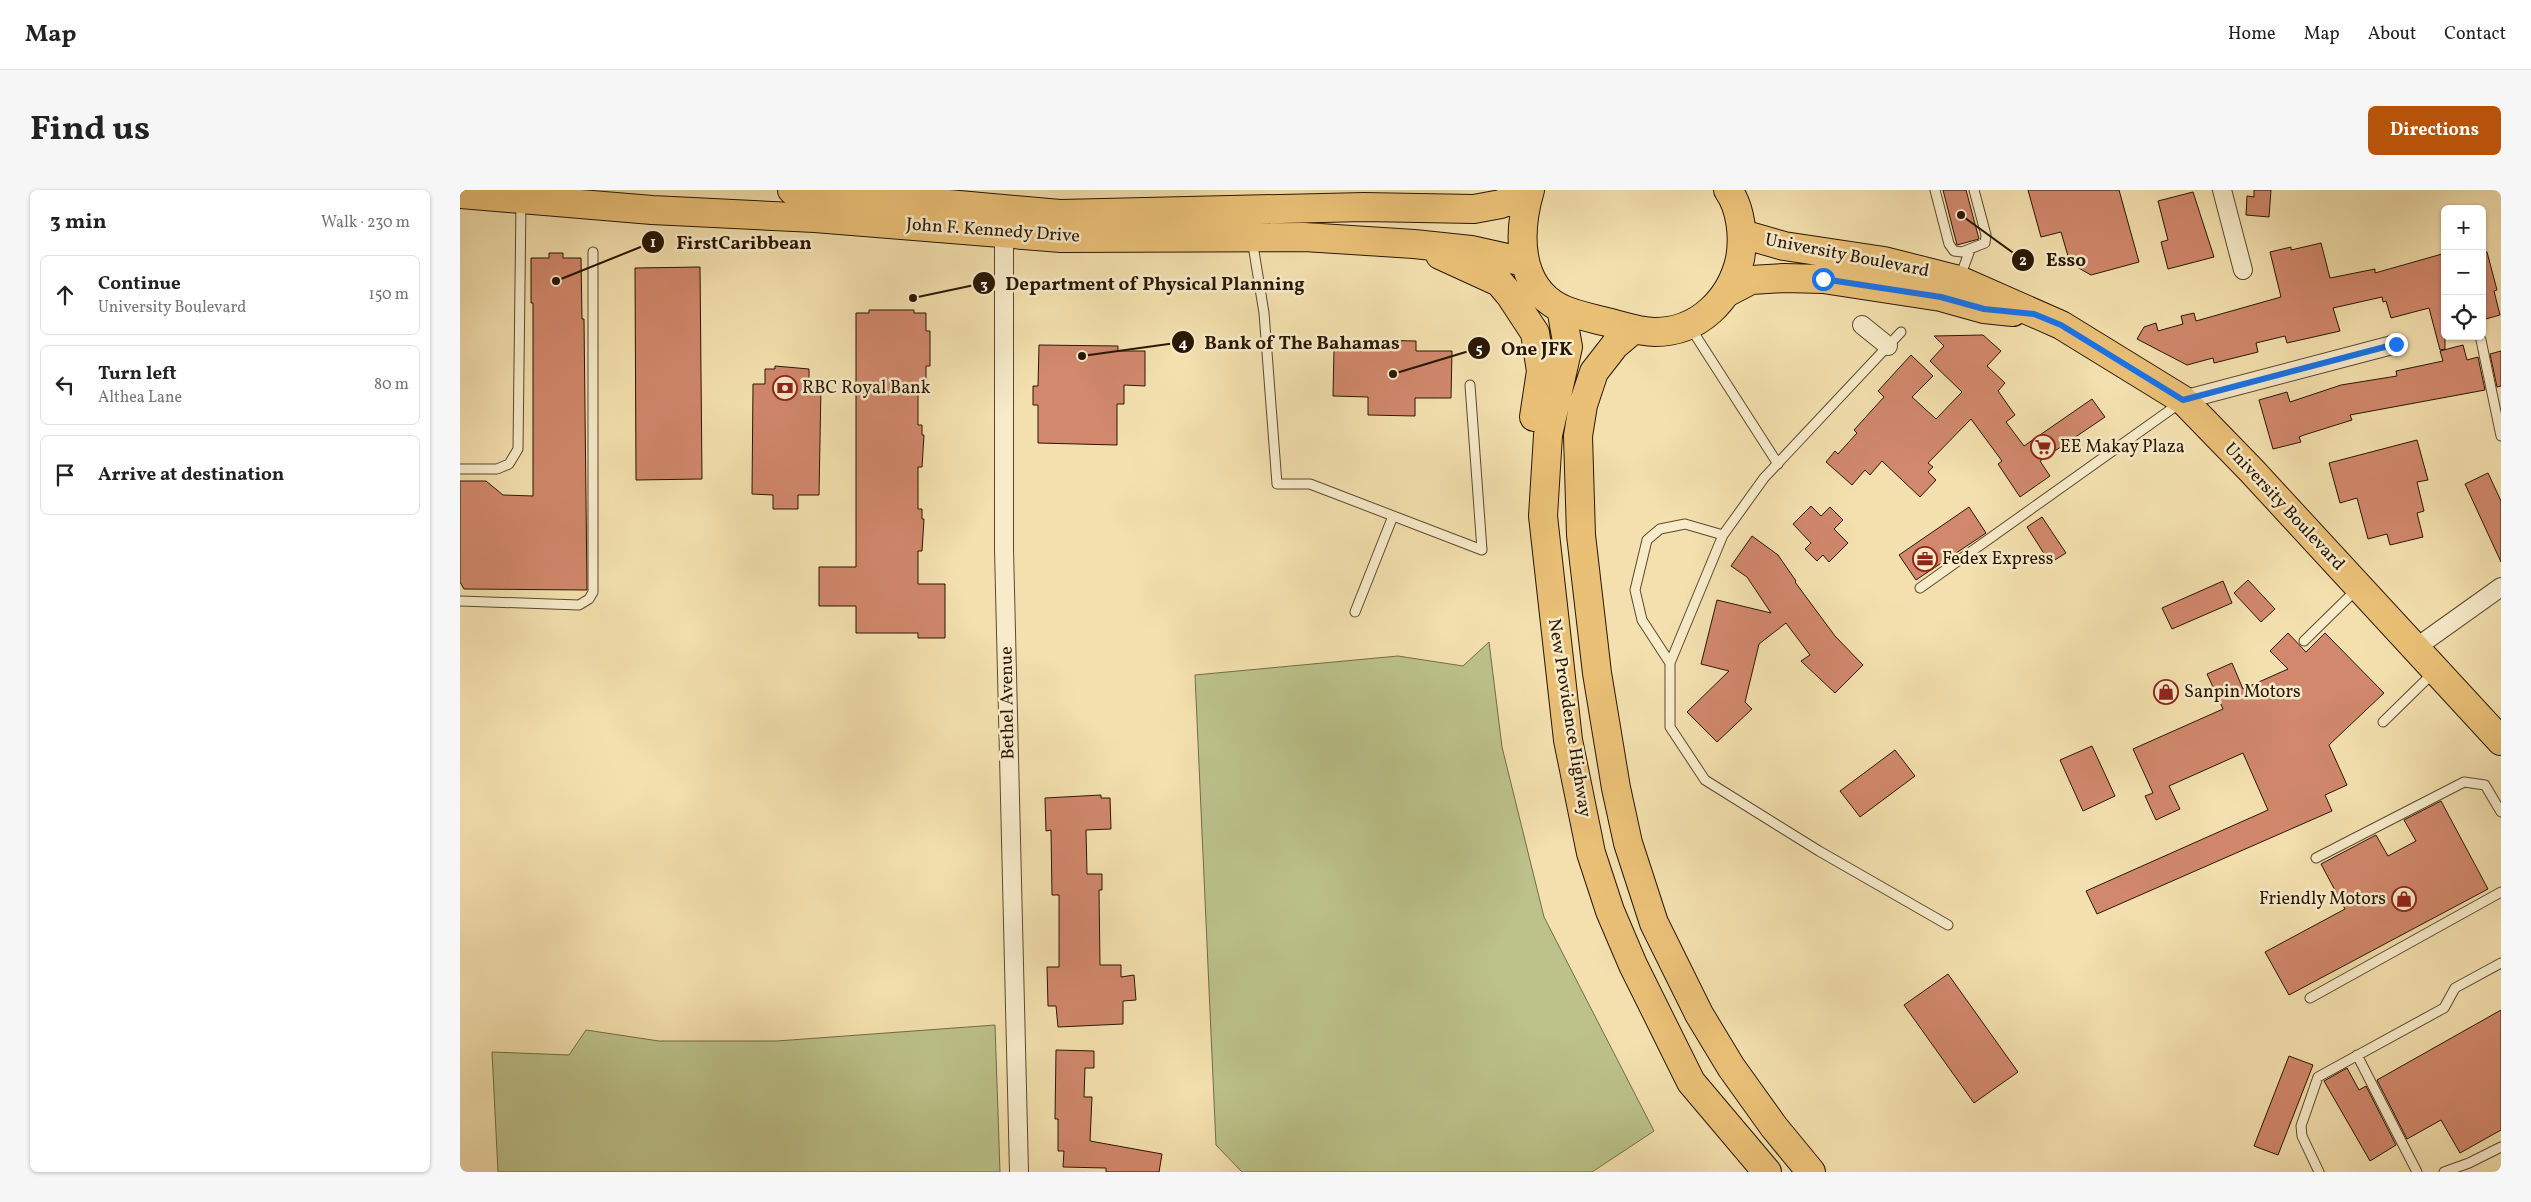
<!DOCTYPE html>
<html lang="en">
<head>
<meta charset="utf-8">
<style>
  body { margin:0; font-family:Vollkorn,serif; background:#f6f6f6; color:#222 }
  .controls { position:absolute; right:15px; top:15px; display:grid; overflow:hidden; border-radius:8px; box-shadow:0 1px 4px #0004 }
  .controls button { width:45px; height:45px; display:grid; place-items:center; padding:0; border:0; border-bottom:1px solid #e0e0e0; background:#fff; color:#222; font:25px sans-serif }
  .stop { position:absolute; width:15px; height:15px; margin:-11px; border:4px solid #1a73e8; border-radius:50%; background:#fff }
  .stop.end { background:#1a73e8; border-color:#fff; box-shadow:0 1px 5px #0008 }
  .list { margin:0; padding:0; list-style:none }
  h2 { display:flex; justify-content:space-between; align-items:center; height:65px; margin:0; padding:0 20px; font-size:21px }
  h2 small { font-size:16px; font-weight:400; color:#767676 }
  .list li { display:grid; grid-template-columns:32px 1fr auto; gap:15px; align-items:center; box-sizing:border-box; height:80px; margin:0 10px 10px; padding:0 10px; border:1px solid #e0e0e0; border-radius:8px }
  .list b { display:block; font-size:19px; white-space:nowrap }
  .list p { margin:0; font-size:16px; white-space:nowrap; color:#767676 }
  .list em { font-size:16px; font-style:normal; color:#767676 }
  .icon { flex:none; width:28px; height:28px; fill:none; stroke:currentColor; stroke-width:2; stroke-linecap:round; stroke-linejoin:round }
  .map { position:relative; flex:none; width:2041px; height:982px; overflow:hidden; border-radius:8px }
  header { display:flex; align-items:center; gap:30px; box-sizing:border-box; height:70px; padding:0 25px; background:#fff; border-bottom:1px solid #e0e0e0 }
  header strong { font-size:24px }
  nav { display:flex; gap:28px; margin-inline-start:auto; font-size:18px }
  .intro { display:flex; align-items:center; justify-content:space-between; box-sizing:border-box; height:120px; padding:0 30px }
  h1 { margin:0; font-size:35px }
  .button { padding:12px 22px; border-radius:8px; background:#b45309; color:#fff; font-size:18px; font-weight:700 }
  main { display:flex; gap:30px; padding:0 30px }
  aside { flex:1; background:#fff; border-radius:8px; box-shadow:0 1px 4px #0004 }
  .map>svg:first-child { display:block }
</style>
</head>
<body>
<header>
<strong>Map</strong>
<nav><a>Home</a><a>Map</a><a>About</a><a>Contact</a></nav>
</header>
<div class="intro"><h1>Find us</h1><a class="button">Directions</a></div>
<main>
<aside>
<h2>3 min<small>Walk · 230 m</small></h2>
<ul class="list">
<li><svg class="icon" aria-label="ahead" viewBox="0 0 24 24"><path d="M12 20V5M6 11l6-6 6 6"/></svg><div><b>Continue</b><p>University Boulevard</p></div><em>150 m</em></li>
<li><svg class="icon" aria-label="left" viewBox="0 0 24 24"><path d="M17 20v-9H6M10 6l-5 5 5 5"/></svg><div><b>Turn left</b><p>Althea Lane</p></div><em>80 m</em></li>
<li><svg class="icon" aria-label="arrive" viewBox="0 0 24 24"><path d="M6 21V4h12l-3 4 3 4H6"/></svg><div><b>Arrive at destination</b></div></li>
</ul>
</aside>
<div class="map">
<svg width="2041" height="982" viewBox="0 0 2041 982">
  <rect width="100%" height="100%" fill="#f3e0ae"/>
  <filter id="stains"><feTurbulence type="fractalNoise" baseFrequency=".004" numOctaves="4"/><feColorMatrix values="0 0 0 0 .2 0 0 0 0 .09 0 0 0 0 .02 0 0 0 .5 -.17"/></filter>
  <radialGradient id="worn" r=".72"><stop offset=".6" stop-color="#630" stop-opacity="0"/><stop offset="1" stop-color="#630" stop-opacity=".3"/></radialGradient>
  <!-- green -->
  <path fill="#bcc28a" stroke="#726c46" d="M1029,452L1042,557L1084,727L1194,941L1132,982H782L756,955L735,485L938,466L1003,476Z
    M535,835L540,982H38L32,862L109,865L126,840L199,851H317Z"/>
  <!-- building -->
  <path fill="#d1886c" stroke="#291702" d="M1483,0H1506L1519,49L1497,55Z
    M1568,0H1659L1679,72L1631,85L1610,73L1601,42L1581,47Z
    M1794,0H1811L1809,27L1786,25L1787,6L1794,7Z
    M1733,2L1754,67L1708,79L1701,52L1708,50L1698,11Z
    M1861,53L1870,88L1915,79V83L1982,64L1985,75V159L1980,160L1969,118L1931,128L1926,111L1923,112L1922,107L1873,118L1880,141L1827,153L1825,146L1796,153L1798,162L1754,173L1753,168L1727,175L1677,149L1684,137L1696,133L1698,141L1723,134L1721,126L1734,123L1736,131L1821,107L1810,62L1831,57V60Z
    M2022,62H2027L2037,100L2034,101L2040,125L2022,130Z
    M89,63H103V68H121L122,129H124L127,400L4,399L0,392V291H26L43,305L73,306V113H71V68H89Z
    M240,77L242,289L176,290L175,78Z
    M409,120H454V123H466V141H470V176H466V203H458V235H462V245H464L462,277H458V319H462V329H464L462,361H458V394H485V448H458V443H396V416H359V377H396V123H409Z
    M1523,145L1541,161L1527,176L1545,193L1538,201L1555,225L1546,232L1564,256L1632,209L1645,227L1580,271L1590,286L1560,307L1538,274L1542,271L1511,229L1468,273L1473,277L1468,282L1476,290L1460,307L1422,271L1410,285L1405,280L1392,295L1366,272L1375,261L1378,264L1397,243L1394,240L1424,207L1418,201L1451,165L1473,186L1452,207L1476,229L1502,202L1470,171L1484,156L1474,146Z
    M910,150L956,151V161H992L991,208H955V226L908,225V207L873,206L874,159H909Z
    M579,155L658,156V161H685V196L664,195V214H657V255L578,253V215H573V196H578Z
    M2003,155L2007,170L2018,167L2025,200L1890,225L1892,230L1844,245L1839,247L1841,252L1813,259L1799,210L1827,202L1830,212L1881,195L1937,186L1936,181L1983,171L1980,161Z
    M2041,161V196L2037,197L2030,164Z
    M315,176L349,179V195H361L359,305H338V319H313V305L292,304L293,194H305V179H315Z
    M1957,250L1968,290L1957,292L1964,321L1957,323L1963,347L1930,355L1927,344L1908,349L1897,308L1880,313L1869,273Z
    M2028,283L2041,311V372L2005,294Z
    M1351,316L1361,326L1370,317L1383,330L1374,339L1388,353L1369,372L1363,365L1357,371L1345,359L1351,353L1333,334Z
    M1509,317L1526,343L1456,390L1439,365Z
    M1582,327L1606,363L1590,373L1567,337Z
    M1292,346L1318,365L1336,391L1335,392L1375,446L1403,475L1375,503L1341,471L1350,465L1326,433L1299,454L1285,512L1292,519L1257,552L1227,522L1269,481L1241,474L1257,410L1311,423L1287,387L1271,376Z
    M1788,390L1815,419L1801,432L1774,403Z
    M1763,391L1772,413L1712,439L1702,418Z
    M1828,443L1846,462L1865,443L1924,503L1869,555L1887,595L1865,605L1872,621L1637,724L1626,701L1808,620L1783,563L1709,596L1720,619L1696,630L1685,606L1693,603L1673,559L1763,519L1747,484L1772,473L1783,499L1828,479L1810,461Z
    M1632,556L1655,606L1623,621L1600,570Z
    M1435,560L1455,586L1400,627L1380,601Z
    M641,605V608H650L651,639L626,640L627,684H642V700H639L640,775H661V787L674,785L676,810L663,811V834L598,837L596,816H588L587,777H599V705H592L591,640L586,641L585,608Z
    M1981,611L2028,699L1829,805L1805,762L1885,719L1861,674L1916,645L1928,666L1956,651L1944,630Z
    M1488,784L1558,882L1514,913L1444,815Z
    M2041,820V940L2000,963L1981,930L1947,949L1917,890Z
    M596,860L634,861V878H625L624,907H632L630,951L702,964L699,982H646V978L603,977L604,961H598V929H595Z
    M1829,866L1853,875L1818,965L1794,956Z
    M1887,878L1899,900L1906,896L1936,955L1910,971L1864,891Z"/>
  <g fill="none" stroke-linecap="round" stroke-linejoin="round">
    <defs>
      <path id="service" d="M1475,0L1489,54L1494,61L1502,62L1525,53L1526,45L1514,0
        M792,49L804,123L817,294H850L1022,360L1010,195
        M1500,87L1510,60
        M1230,137L1318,274
        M1441,142L1304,288L1263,345L1210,473V537L1245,590L1359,661L1488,735
        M2021,150L2041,246
        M0,279H37L49,274L58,259L61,12
        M1460,398L1720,213
        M0,411L119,415L129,409L133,402V62
        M895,422L933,326
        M1844,451L1897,399
        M1210,473L1182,430L1175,400L1187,350L1200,339L1225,334L1263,345
        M1923,532L1973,483
        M1856,668L2004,592L2025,595L2041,622
        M1850,808L2041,702
        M1897,865L1957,982
        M1859,982L1842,946L1841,936L1858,887L1984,818L1995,798L2041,773
        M1984,982L2009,973L2041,957"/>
      <path id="minor" d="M1762,0L1783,80
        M544,44V359L559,982
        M1402,135L1428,156
        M1723,210L1936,154
        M1954,459L2041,397"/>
      <path id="primary" d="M1282,44L1324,56L1424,71L1499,90L1601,135L1723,210L1792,281L2041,551
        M1266,103L1291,90L1324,88L1363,89L1481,107L1524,119L1553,122"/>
      <path id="trunk" d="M332,0L600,24L904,17L1014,19L1041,14L1070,0
        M1070,0C1058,41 1056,95 1100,118C1115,125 1131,128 1147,132C1163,136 1179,142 1195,142C1239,142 1271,109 1280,69C1284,47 1281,18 1268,0
        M0,4L192,20L355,28L601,48L844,47L954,54L1011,60L1065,72
        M980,65L1039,92L1050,105L1075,143L1081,181L1074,227
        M1101,118L1108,157L1088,245L1083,326L1108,550L1131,663L1150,721L1173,775L1231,892L1307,982
        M1174,139L1155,155L1134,182L1123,215L1118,246L1121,345L1137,483L1156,598L1168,653L1194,733L1239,824L1271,877L1314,937L1351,982"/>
    </defs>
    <!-- service casing -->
    <use href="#service" stroke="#5c492d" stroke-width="11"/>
    <!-- minor casing -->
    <use href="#minor" stroke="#5c492d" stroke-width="20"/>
    <!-- primary casing -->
    <use href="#primary" stroke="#291702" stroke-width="30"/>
    <!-- trunk casing -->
    <use href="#trunk" stroke="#291702" stroke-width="30"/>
    <!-- service -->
    <use href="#service" stroke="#f7ebca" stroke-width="9"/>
    <!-- minor -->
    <use href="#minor" stroke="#f7ebca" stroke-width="18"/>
    <!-- primary -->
    <use href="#primary" stroke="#eac077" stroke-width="28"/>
    <!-- trunk -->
    <use href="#trunk" stroke="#eac077" stroke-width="28"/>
  </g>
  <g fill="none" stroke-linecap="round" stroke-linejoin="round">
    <!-- route -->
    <path stroke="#1a73e8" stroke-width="6" d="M1363,89L1481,107L1524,119L1574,124L1601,135L1723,210L1936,154"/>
  </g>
  <!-- icons -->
  <defs>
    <symbol id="bank-ring" viewBox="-11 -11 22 22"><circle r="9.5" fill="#f7ebca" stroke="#8f2418" stroke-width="1.5"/><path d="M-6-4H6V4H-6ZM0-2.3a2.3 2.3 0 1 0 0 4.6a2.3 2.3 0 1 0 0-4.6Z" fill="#8f2418"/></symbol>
    <symbol id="supermarket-ring" viewBox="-11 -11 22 22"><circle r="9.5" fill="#f7ebca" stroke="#8f2418" stroke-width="1.5"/><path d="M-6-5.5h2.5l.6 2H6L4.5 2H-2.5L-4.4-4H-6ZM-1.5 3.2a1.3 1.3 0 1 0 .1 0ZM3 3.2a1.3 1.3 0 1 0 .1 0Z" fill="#8f2418"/></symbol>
    <symbol id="office-ring" viewBox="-11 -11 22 22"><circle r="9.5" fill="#f7ebca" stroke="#8f2418" stroke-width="1.5"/><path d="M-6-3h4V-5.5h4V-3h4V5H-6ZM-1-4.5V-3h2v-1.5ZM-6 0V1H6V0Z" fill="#8f2418"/></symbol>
    <symbol id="shop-ring" viewBox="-11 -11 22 22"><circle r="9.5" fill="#f7ebca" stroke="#8f2418" stroke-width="1.5"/><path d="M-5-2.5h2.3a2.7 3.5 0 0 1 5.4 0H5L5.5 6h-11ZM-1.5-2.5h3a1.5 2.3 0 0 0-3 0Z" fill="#8f2418"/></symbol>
  </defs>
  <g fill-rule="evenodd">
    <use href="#bank-ring" x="311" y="184" width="28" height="28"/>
    <use href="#supermarket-ring" x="1569" y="243" width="28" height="28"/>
    <use href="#office-ring" x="1451" y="355" width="28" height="28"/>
    <use href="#shop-ring" x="1692" y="488" width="28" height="28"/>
    <use href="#shop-ring" x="1930" y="695" width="28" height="28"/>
  </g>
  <g text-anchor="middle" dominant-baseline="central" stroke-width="5" stroke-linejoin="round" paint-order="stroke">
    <!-- street labels -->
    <g font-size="18" fill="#291702" stroke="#f7ebca">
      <text transform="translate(533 41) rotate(4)">John F. Kennedy Drive</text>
      <text transform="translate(1387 66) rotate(11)">University Boulevard</text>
      <text transform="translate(1824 317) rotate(47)">University Boulevard</text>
      <text transform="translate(548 513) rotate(-91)">Bethel Avenue</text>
      <text transform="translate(1109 528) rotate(81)">New Providence Highway</text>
    </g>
    <!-- poi labels -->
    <g font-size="18" fill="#291702" stroke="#f7ebca" text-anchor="start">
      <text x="342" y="198">RBC Royal Bank</text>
      <text x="1600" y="257">EE Makay Plaza</text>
      <text x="1482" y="369">Fedex Express</text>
      <text x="1724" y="502">Sanpin Motors</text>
      <text x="1926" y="709" text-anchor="end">Friendly Motors</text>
    </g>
  </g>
  <!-- callouts -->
  <path fill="none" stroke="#291702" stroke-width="2" d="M96 91L193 52M1501 25L1563 70M453 108L524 93M622 166L723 152M933 184L1019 158"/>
  <g fill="#291702" stroke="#f7ebca" stroke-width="2">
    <circle cx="96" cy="91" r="5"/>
    <circle cx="1501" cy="25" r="5"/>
    <circle cx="453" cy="108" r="5"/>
    <circle cx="622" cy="166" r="5"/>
    <circle cx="933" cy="184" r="5"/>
    <circle cx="193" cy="52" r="12"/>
    <circle cx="1563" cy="70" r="12"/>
    <circle cx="524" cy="93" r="12"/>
    <circle cx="723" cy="152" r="12"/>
    <circle cx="1019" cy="158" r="12"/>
  </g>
  <g font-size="15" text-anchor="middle" font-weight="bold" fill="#fff">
    <text x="193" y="57">1</text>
    <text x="1563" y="75">2</text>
    <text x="524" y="99">3</text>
    <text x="723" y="158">4</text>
    <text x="1019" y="163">5</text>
  </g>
  <g font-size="19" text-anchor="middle" font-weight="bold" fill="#291702" stroke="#f7ebca" stroke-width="5" stroke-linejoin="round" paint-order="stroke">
    <text x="284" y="59">FirstCaribbean</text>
    <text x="1606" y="76">Esso</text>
    <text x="695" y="100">Department of Physical Planning</text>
    <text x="842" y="159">Bank of The Bahamas</text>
    <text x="1077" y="165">One JFK</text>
  </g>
  <rect width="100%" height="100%" filter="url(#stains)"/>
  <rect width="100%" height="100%" fill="url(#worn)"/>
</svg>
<div class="controls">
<button>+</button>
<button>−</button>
<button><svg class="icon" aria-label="locate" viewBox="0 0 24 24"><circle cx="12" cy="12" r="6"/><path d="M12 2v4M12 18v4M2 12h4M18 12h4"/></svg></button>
</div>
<div class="stop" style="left:1363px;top:89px"></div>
<div class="stop end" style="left:1936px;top:154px"></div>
</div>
</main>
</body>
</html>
